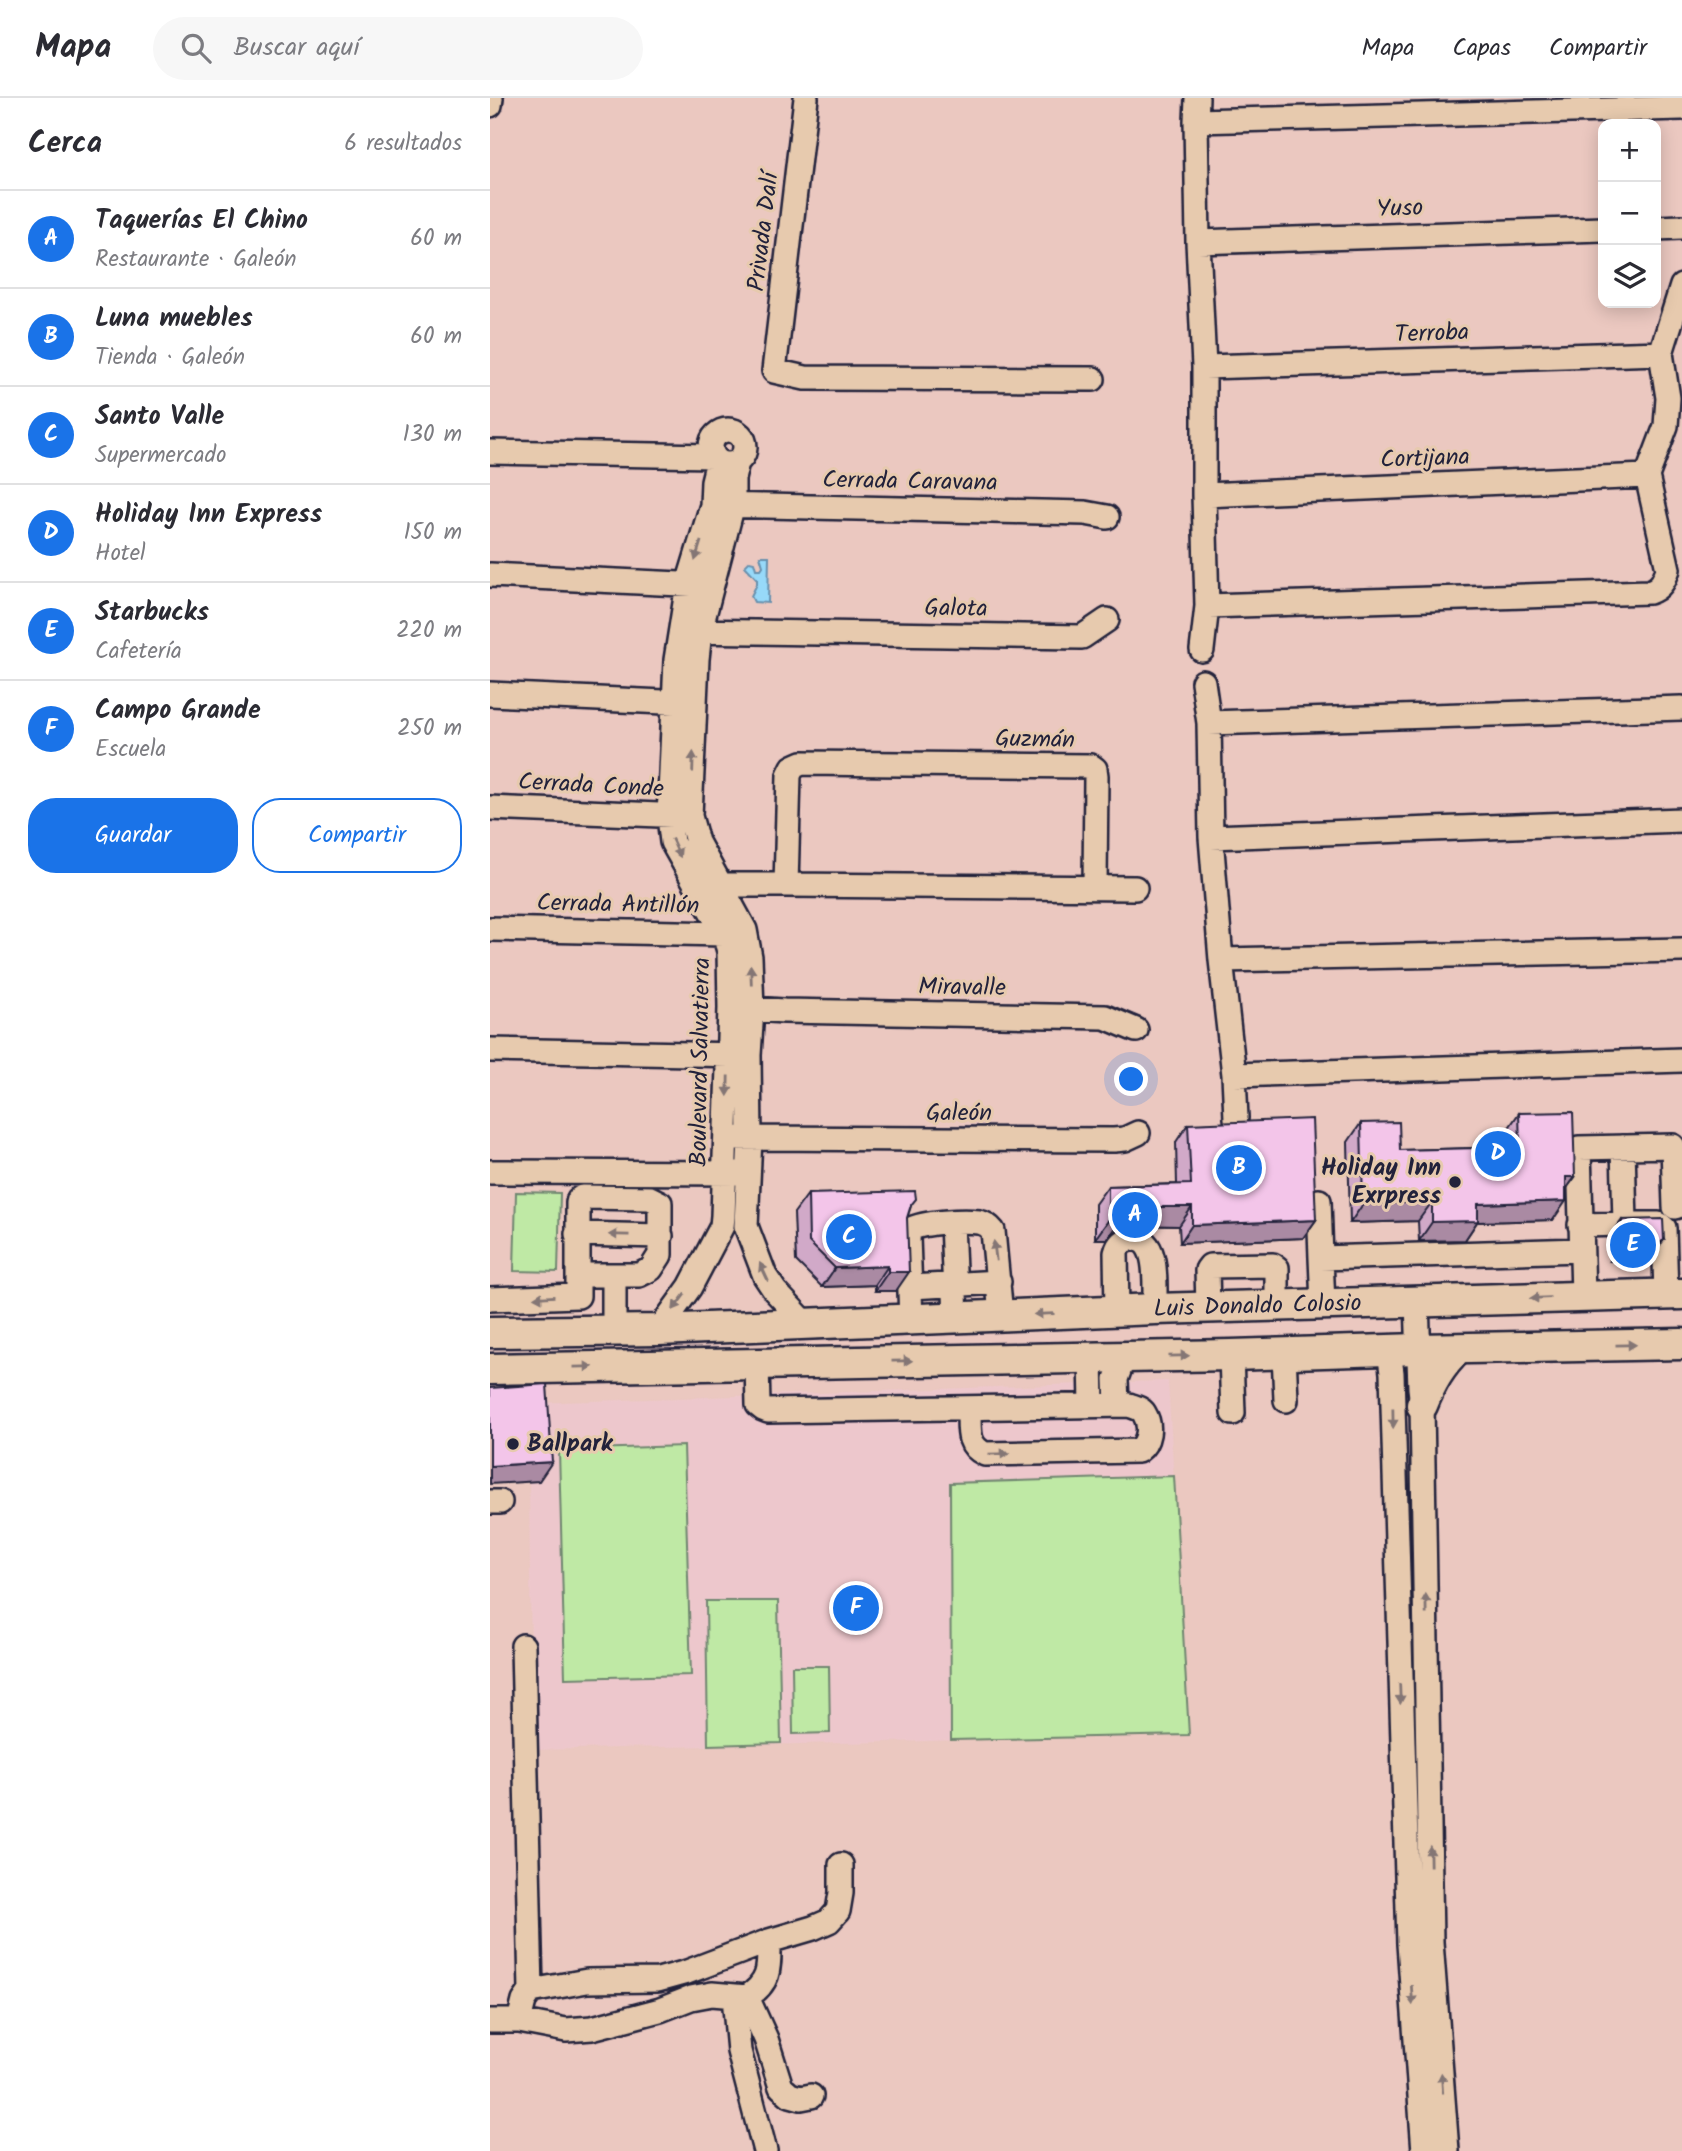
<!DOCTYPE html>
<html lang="es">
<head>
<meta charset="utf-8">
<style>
  body { margin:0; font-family:Kalam,sans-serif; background:#f7f7f7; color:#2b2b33 }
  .controls { position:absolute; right:21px; top:21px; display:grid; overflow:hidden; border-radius:14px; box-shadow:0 4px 18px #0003 }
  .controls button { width:63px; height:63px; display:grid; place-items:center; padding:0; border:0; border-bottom:2px solid #e1e1e2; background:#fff; color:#2b2b33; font:35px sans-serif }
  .you { position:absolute; left:642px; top:982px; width:24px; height:24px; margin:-18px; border:5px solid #fff; border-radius:50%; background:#1a73e8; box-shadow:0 0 0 10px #1a73e833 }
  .badge { display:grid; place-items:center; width:46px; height:46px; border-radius:50%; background:#1a73e8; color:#fff; font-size:23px; font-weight:700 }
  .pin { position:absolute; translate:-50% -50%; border:4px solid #fff; box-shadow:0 2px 7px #0006 }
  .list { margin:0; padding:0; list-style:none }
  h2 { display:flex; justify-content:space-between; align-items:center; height:91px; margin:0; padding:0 28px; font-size:30px }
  h2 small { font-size:23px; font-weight:400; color:#7c7c81 }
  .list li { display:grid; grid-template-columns:46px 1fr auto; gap:21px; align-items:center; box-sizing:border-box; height:98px; padding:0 28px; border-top:2px solid #e1e1e2 }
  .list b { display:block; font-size:26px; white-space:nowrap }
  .list p { margin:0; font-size:23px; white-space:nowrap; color:#7c7c81 }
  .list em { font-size:23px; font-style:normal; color:#7c7c81 }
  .actions { display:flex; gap:14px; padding:21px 28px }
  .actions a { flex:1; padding:16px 0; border:2px solid #1a73e8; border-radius:28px; text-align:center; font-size:24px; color:#1a73e8 }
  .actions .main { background:#1a73e8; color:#fff }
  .icon { flex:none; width:38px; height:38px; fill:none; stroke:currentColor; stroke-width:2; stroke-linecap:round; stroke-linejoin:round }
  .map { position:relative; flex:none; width:1192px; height:2053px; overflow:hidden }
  header { display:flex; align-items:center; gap:42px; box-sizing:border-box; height:98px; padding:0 35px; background:#fff; border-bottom:2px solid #e1e1e2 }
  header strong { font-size:33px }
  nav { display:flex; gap:38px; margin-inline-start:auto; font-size:24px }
  .search { width:490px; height:63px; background:#f7f7f7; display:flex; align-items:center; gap:18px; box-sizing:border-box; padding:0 24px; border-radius:38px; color:#7c7c81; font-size:26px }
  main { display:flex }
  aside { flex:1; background:#fff }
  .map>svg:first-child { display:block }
</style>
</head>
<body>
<header>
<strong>Mapa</strong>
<div class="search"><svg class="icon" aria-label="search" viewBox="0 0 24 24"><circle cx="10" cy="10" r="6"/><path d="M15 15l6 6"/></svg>Buscar aquí</div>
<nav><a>Mapa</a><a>Capas</a><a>Compartir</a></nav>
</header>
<main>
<aside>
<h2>Cerca<small>6 resultados</small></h2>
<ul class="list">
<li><span class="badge">A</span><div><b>Taquerías El Chino</b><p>Restaurante · Galeón</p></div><em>60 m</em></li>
<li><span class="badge">B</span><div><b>Luna muebles</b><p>Tienda · Galeón</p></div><em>60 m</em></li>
<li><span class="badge">C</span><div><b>Santo Valle</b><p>Supermercado</p></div><em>130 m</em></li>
<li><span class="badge">D</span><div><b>Holiday Inn Express</b><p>Hotel</p></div><em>150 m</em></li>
<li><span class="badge">E</span><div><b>Starbucks</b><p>Cafetería</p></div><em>220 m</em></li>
<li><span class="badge">F</span><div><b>Campo Grande</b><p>Escuela</p></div><em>250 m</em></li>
</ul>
<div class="actions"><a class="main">Guardar</a><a>Compartir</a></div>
</aside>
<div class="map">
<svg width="1192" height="2053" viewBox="0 0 1192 2053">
  <rect width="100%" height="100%" fill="#ebc8c0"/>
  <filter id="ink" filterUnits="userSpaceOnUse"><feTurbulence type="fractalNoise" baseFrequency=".0143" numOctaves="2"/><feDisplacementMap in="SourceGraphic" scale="14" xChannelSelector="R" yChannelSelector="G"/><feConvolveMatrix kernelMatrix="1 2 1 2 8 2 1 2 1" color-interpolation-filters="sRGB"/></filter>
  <g filter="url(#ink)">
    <!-- built -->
    <path fill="#edc7cc" d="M678,1283L699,1637L42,1652L39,1384L48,1383L44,1305L591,1286L592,1293L631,1291L634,1284Z"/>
    <!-- green -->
    <path fill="#bfe9a5" stroke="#708670" stroke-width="2" d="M26,1094L70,1095L68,1174L24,1173Z
      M194,1348L201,1577L75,1580L69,1352Z
      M684,1378L699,1637L461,1642L460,1385Z
      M216,1503H288L291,1645L218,1647Z
      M302,1568H339L340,1635L303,1636Z"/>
    <!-- water -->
    <path fill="#97d9f9" stroke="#6890ad" stroke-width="2" d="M270,458H279L278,505L264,504L261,498L267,486V481L255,468L260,463L264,464L266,471H271L273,468Z"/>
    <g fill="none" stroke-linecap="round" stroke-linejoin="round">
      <defs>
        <path id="minor" d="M316,0L284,273L315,280L603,281
          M0,7L1,0
          M1192,10L706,23L708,144L714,269V397L717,508L1159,494C1171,490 1174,483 1178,471L1157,378L1176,328L1178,300L1171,255L1192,188
          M706,23L707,0
          M1166,130L1192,129
          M708,144L1113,131
          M714,269L1171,255
          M221 349a17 17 0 1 1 34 0a17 17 0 1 1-34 0Z
          M0,354L223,358
          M247,364L243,381V406L210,533L207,561L200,718L207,744L255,832L260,859L262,911L259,957L260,1040L256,1128L275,1178L285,1193L317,1227
          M714,397L1157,378
          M228,407L595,415L617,419
          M0,477L212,487
          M197,533L592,539L617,522
          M712,552L717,508
          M713,584L719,625L721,739L731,862L744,977L746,1020
          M0,596L196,605
          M719,625L1192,610
          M0,710L194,718
          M721,739L1192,722
          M296,787L299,677L303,669L312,665L601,668L605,671L606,678L605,788
          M218,789L230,787H296L645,790
          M0,831L234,836L245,834
          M731,862L1192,852
          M247,910L294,913L615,919L646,932
          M0,952L252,957
          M744,977L1192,962
          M247,1040L624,1042L635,1041L648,1035
          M0,1074L249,1075
          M92,1099L160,1100L170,1105V1157L161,1171L149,1177H88V1105L89,1101Z
          M829,1103L831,1160L1091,1152
          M462,1125L466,1219
          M1145,1126H1169L1174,1130L1176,1196
          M1090,1127L1135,1126L1133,1049
          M87,1136L171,1138
          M831,1160L833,1206
          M124,1177V1233
          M421,1189L509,1184
          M1093,1198L1089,1050L1183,1048L1185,1109
          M0,1201L88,1198V1177
          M927,1203L930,1290L932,1307L941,1844L957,2053
          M718,1209L717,1172L720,1168L783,1167L787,1170V1207
          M627,1213L626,1155C628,1147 632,1142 641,1141C671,1138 664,1191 665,1211
          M421,1222L418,1139L421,1131C434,1124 474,1122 489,1124C495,1125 499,1128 503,1133L511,1217
          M169,1232L200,1189L232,1128L233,1118L240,910L239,853L234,836L182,744L179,719L186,562L198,486L222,407L223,383L228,363
          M899,1252L902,1275L919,1846L934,2053
          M794,1255L796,1302
          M741,1257L743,1315
          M601,1260L602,1307
          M267,1266L268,1307L273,1311L278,1313L639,1307C644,1309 651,1310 654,1315C662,1328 659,1345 648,1353L495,1356C475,1347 480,1329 479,1310
          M627,1306L626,1281L634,1259
          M0,1404H10
          M41,1893L97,1883L168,1882L197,1874L279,1843L323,1830L339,1823L348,1813L351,1795V1767
          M244,1899L249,1953L275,2053
          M257,1899C281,1884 279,1869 279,1843
          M0,1923H29L76,1932L102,1930L170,1912L201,1900L222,1896L257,1899L276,1941L291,1989L300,1997L311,2000L321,1998
          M29,1923L34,1903L41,1893L33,1548"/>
        <g id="major">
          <path id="s1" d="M0,1234L169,1232L665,1211L1192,1196"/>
          <path d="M0,1271L741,1257L928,1251L1192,1246"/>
          <path d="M932,1307C941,1285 950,1268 968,1251"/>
        </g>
      </defs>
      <!-- minor casing -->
      <use href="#minor" stroke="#22223b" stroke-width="28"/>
      <!-- major casing -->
      <use href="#major" stroke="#22223b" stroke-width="35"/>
      <!-- minor -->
      <use href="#minor" stroke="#e7caae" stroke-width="23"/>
      <!-- major -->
      <use href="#major" stroke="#e7caae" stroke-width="30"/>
    </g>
    <!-- wall -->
    <path fill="#d1a9c8" stroke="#22223b" stroke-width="2" d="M1029,1015L1085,1079L1076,1091L1063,1122L987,1124L975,1142L929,1143L928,1123L860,1125L858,1044L871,1025L910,1052L1016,1049V1034Z
      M698,1026L826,1122L813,1140L690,1145L689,1128L643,1127L626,1128L617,1141H605V1106L618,1088L687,1086L686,1044Z
      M318,1096L421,1108L417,1120L406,1193H385V1187L332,1189L306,1163L304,1115Z
      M1132,1122L1161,1160L1158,1163H1120L1119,1140Z"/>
    <!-- shaded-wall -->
    <path fill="#aa8aa3" stroke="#22223b" stroke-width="2" d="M1076,1079H1085L1072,1097Z
      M1076,1103L1063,1122L987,1124L975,1142L929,1143L942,1124L988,1106Z
      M942,1104L928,1123L860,1125L873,1106Z
      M655,1109H702L689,1128L643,1127L626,1128L617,1141H605L618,1123L632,1111Z
      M826,1122L813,1140L690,1145L702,1127Z
      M1174,1142L1161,1160L1158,1163H1120L1133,1144Z
      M398,1168L385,1187L332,1189L345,1170Z
      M398,1174H419L406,1193H385Z
      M62,1364L49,1383L0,1386V1368Z"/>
    <!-- building -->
    <path fill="#f3c5e9" stroke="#22223b" stroke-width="2" d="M1083,1014L1085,1079H1076V1103L988,1106V1123L942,1124V1104L873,1106L871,1025L909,1024L910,1052L1030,1049L1029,1015Z
      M822,1021L826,1122L702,1127V1109H655L632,1111V1119L630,1122L618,1123V1088L701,1086L698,1026Z
      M425,1093L426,1101L421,1107L417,1120L419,1174H398V1168L345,1170L319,1144L318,1096Z
      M1173,1121L1174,1142L1171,1144H1133L1132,1122Z
      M57,1286L62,1364L0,1368V1290Z"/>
    <!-- one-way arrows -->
    <defs><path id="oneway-solid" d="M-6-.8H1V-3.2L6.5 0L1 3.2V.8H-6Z" transform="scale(1.75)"/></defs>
    <g fill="#847674">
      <use href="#oneway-solid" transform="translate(208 453) rotate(107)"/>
      <use href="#oneway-solid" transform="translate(203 664) rotate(-88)"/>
      <use href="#oneway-solid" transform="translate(186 750) rotate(65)"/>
      <use href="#oneway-solid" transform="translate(261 877) rotate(-92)"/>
      <use href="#oneway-solid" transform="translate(238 988) rotate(91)"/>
      <use href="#oneway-solid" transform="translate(129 1137) rotate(-179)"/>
      <use href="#oneway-solid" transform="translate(505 1153) rotate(-97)"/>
      <use href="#oneway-solid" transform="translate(274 1174) rotate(-115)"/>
      <use href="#oneway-solid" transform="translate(54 1199) rotate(177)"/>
      <use href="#oneway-solid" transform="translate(1050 1200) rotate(178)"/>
      <use href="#oneway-solid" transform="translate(189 1204) rotate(127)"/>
      <use href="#oneway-solid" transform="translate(554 1216) rotate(178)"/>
      <use href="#oneway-solid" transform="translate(1136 1247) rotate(-1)"/>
      <use href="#oneway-solid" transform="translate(689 1258) rotate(-1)"/>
      <use href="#oneway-solid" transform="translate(412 1263) rotate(-1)"/>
      <use href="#oneway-solid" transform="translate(93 1269) rotate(-1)"/>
      <use href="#oneway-solid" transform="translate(903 1320) rotate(89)"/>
      <use href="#oneway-solid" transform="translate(509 1356) rotate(-1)"/>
      <use href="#oneway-solid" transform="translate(936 1506) rotate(-91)"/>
      <use href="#oneway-solid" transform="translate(910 1596) rotate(88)"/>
      <use href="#oneway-solid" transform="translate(940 1758) rotate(-91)"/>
      <use href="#oneway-solid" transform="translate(922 1897) rotate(86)"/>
      <use href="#oneway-solid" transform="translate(952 1985) rotate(-94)"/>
    </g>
  </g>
  <!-- markers -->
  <g fill="#22223b" stroke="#e7caae" stroke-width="2.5">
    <circle cx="965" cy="1084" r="7"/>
    <circle cx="23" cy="1346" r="7"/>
  </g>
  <g text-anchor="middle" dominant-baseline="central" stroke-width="6" stroke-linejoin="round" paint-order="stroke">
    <!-- street labels -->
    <g font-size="24" fill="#22223b" stroke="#e7caae">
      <text transform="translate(910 111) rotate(-2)">Yuso</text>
      <text transform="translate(274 134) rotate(-83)">Privada Dalí</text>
      <text transform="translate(942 236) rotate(-2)">Terroba</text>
      <text transform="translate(935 361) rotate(-2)">Cortijana</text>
      <text transform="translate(420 384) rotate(1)">Cerrada Caravana</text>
      <text transform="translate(466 511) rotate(1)">Galota</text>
      <text transform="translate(545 642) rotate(1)">Guzmán</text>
      <text transform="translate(101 688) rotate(3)">Cerrada Conde</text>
      <text transform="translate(128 807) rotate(1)">Cerrada Antillón</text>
      <text transform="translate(472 890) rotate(1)">Miravalle</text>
      <text transform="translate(211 964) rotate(-89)">Boulevard Salvatierra</text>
      <text x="469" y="1015">Galeón</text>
      <text stroke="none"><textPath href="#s1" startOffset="768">Luis Donaldo Colosio</textPath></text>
    </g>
    <!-- poi labels -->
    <g font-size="24" font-weight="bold" fill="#22223b" stroke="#e7caae" text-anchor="end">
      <text x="951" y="1070">Holiday Inn<tspan x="951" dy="28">Exrpress</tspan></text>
      <text x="37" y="1346" text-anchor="start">Ballpark</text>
    </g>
  </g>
</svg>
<div class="controls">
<button>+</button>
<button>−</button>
<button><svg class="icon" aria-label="layers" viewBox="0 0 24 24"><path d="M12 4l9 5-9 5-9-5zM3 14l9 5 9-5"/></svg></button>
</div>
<div class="you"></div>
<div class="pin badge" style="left:645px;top:1117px">A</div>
<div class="pin badge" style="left:749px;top:1070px">B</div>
<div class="pin badge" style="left:359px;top:1139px">C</div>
<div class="pin badge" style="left:1008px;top:1056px">D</div>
<div class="pin badge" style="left:1143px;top:1147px">E</div>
<div class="pin badge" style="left:366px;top:1510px">F</div>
</div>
</main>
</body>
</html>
